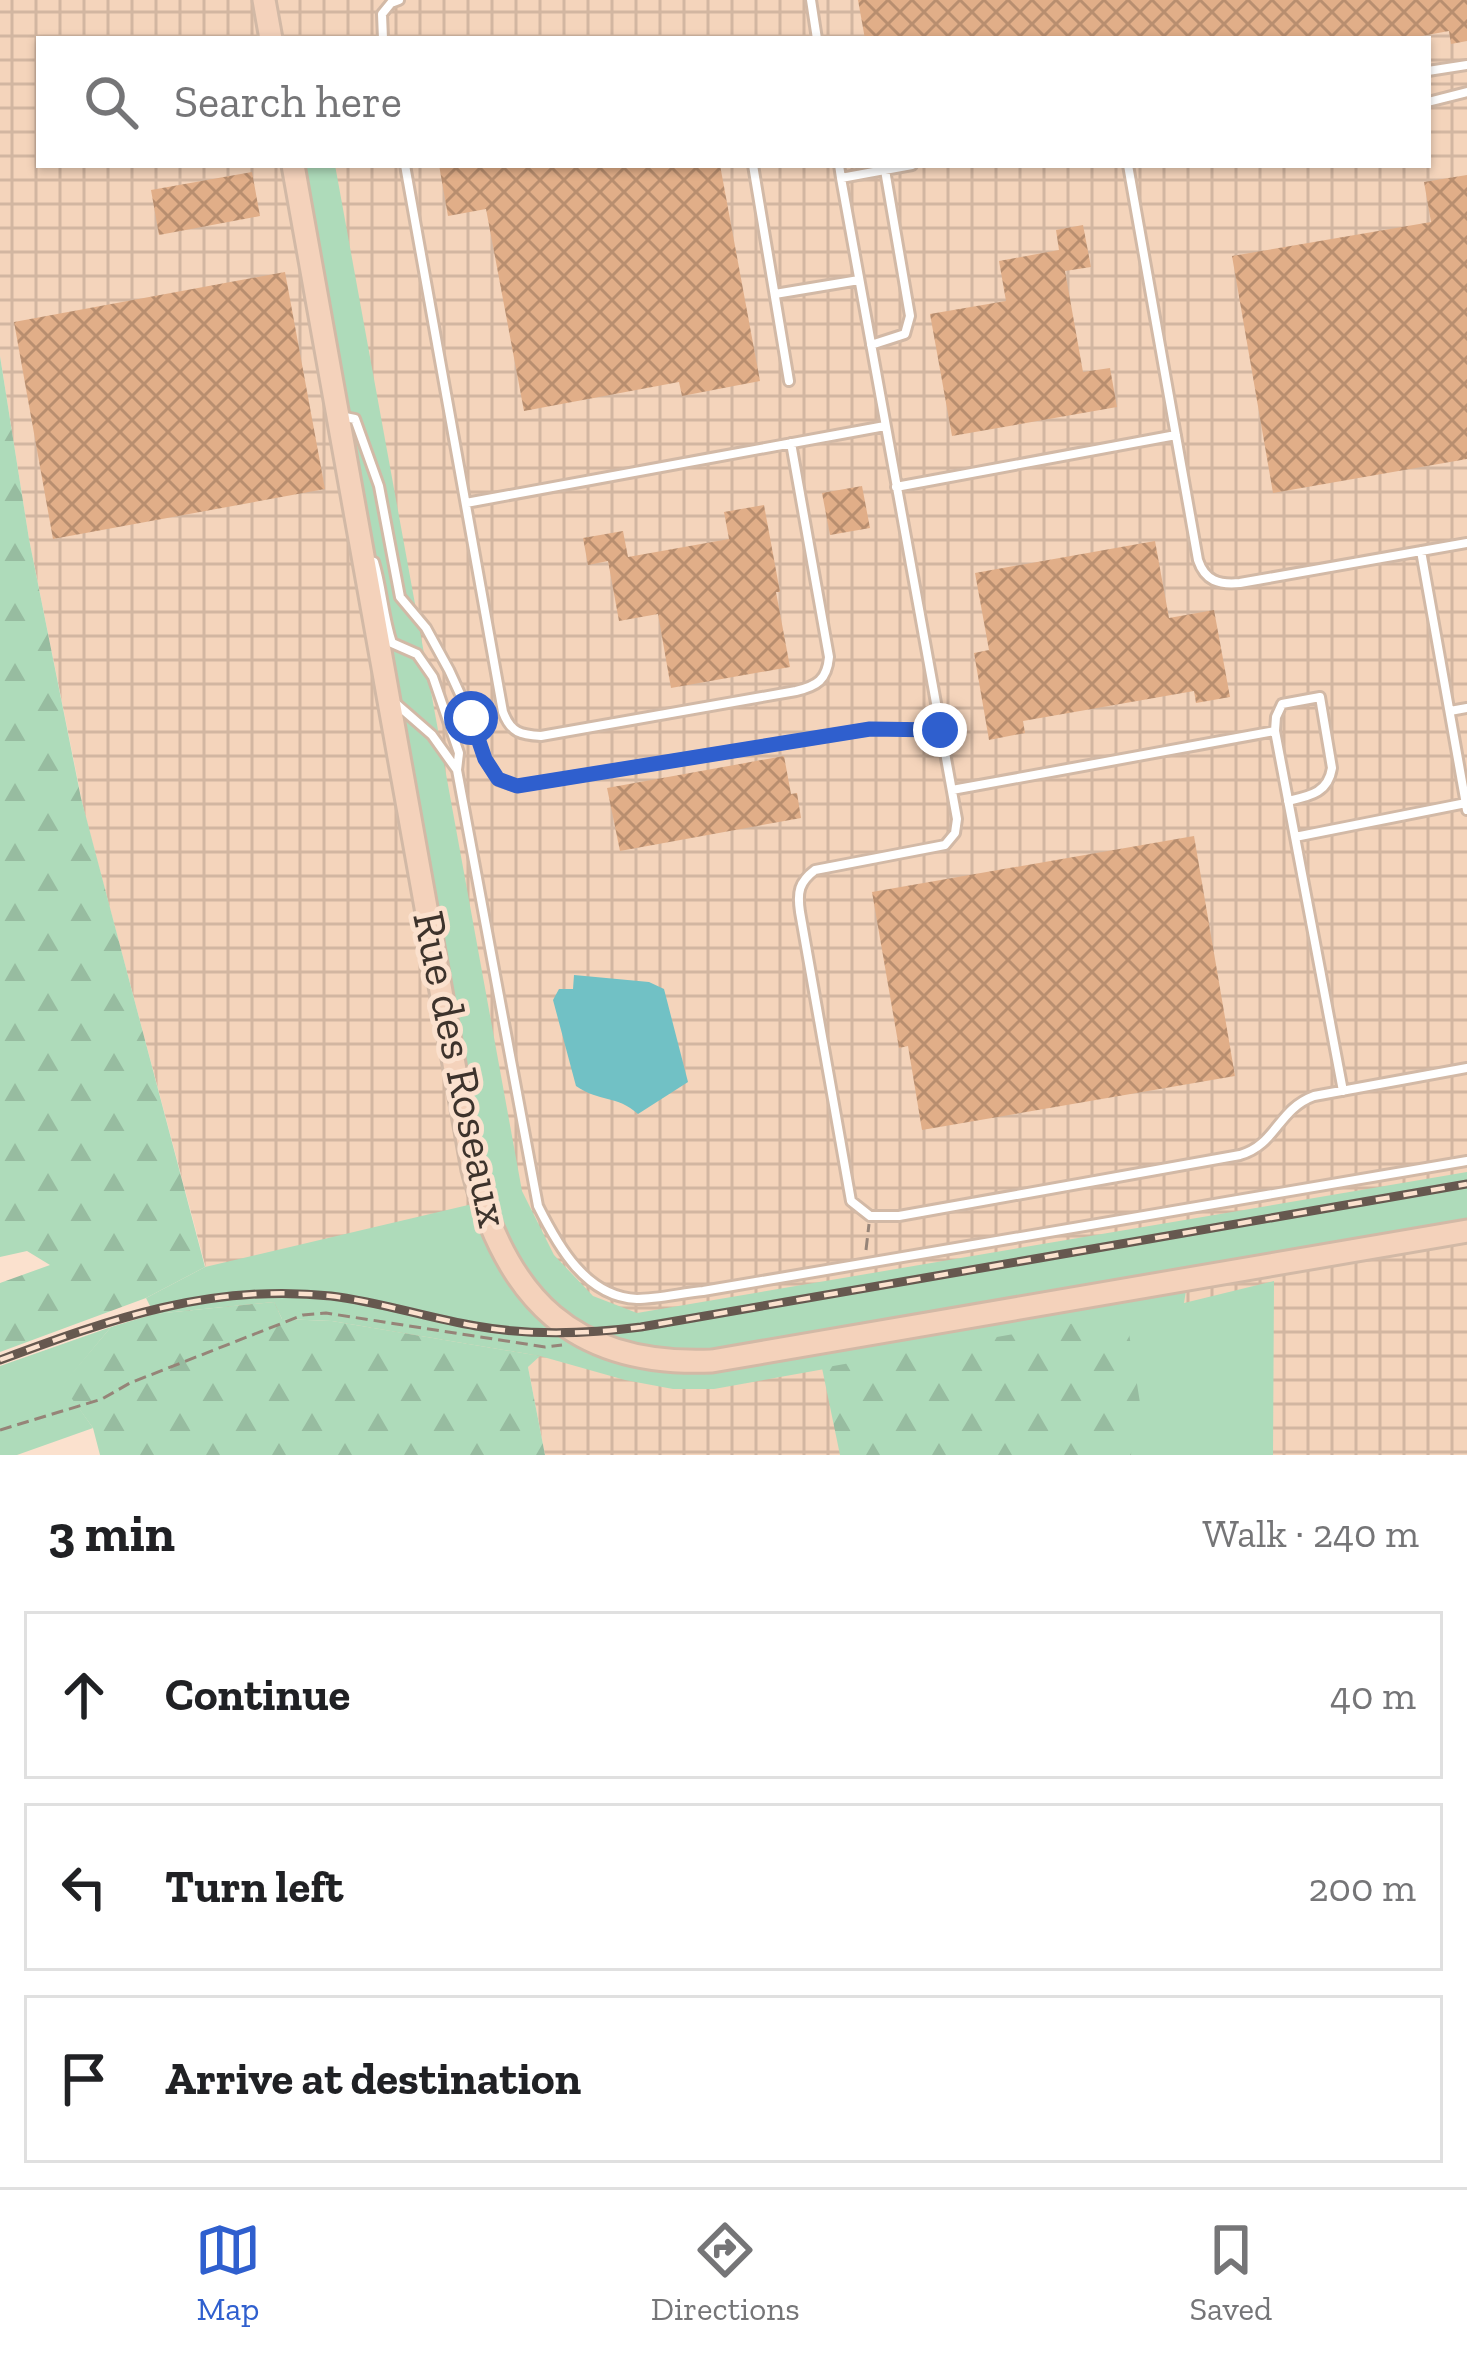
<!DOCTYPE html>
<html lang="en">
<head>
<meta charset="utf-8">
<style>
  body { margin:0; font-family:"Zilla Slab",serif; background:#f6f6f6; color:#202124 }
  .stop { position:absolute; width:36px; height:36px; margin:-27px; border:9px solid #2f5fce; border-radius:50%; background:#fff }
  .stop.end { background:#2f5fce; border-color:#fff; box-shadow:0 3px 12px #0008 }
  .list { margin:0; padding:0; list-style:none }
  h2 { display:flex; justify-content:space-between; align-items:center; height:156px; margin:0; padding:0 48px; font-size:51px }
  h2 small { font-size:39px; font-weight:400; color:#757577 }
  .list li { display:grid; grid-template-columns:78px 1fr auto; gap:36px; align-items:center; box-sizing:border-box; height:168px; margin:0 24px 24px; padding:0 24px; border:3px solid #e0e0e0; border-radius:0px }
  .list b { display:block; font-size:45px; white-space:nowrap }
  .list em { font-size:39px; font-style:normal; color:#757577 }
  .icon { flex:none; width:66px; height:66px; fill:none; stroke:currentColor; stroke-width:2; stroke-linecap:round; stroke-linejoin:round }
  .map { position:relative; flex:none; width:1467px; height:1455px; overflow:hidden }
  .search { position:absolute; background:#fff; box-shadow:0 3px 9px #0004; left:36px; right:36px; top:36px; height:132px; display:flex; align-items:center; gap:30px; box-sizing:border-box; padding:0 42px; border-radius:0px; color:#757577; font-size:45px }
  .sheet { height:732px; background:#fff }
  nav { display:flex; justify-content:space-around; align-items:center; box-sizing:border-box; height:168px; border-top:3px solid #e0e0e0; background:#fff; font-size:33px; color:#757577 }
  nav a { display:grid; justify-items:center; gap:6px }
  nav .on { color:#2f5fce }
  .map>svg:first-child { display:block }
</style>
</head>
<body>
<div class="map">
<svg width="1467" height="1455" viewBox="0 0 1467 1455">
  <defs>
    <pattern id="industrial-grid" width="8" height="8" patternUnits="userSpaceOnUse" patternTransform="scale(3)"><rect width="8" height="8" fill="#f4d4bb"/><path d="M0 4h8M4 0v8" fill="none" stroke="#d2b6a1"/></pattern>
    <pattern id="forest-firs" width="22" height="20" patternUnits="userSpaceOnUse" patternTransform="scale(3)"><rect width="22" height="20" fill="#aedbba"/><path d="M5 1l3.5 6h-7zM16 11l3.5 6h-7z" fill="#97bca0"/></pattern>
    <pattern id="building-cross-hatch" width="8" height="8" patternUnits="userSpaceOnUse" patternTransform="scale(3)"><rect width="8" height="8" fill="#e1ae88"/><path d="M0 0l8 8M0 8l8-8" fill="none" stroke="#b88e6f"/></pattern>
  </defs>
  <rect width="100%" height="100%" fill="#fbe1ce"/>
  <!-- industrial -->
  <path fill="url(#industrial-grid)" fill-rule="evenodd" d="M0,0H1467V1455H545L528,1367L538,1356L332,1321L216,1306L84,811L29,539L0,356ZM39,39H1428V165H39Z"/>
  <!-- green -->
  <path fill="#aedbba" d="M293,165H335L522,1191L554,1255L593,1296L637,1313L1467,1172V1218L1190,1266L1184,1303L1274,1281L1273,1455H1131L1125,1315L714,1389H673L625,1380L540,1356L332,1321L282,1319L274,1302L154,1314L146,1298L205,1267L481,1202Z
    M111,1327L63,1385L93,1428L17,1455H0V1366Z"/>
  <!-- forest -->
  <path fill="url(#forest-firs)" d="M0,356L29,539L81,798L205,1267L146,1298L0,1352V1283L50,1265L27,1251L0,1257Z
    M274,1302L282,1319L332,1321L540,1356L528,1367L545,1455H100L93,1428L62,1385L111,1327L154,1314Z
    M1126,1314L1143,1422L1132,1441L1131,1455H840L822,1368Z"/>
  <!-- water -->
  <path fill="#71c1c5" d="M574,975L649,982L664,989L688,1082L638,1114C617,1095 599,1102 576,1086L553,1000L559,989H573Z"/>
  <!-- building -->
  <path fill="url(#building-cross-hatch)" d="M858,0H1467V41L1451,44L1449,31L1405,39H865Z
    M439,165H720L760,381L682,396L679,382L524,411L486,209L448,216Z
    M252,172L260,216L159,235L151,190Z
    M1467,175V459L1273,493L1232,256L1431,222L1424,182Z
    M1083,225L1091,267L1065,271L1083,372L1110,368L1117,407L952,436L930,314L1006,301L999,261L1059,250L1056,230Z
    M285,272L325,489L53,539L14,322Z
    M862,486L870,528L830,535L822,493Z
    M764,505L780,592H776L790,667L671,688L658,614L619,621L608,561L588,565L583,538L623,531L628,557L729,539L724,512Z
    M1155,541L1169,618L1214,610L1230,697L1196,703L1194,691L1023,721L1025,733L989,740L974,653L989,650L975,573Z
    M784,756L791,794L797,793L801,818L620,851L607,788Z
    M1194,836L1235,1076L922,1130L908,1046L899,1048L872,892Z"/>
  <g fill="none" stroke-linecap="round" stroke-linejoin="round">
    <defs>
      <path id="lane" d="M811,0L817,39
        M383,39L382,14L391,3L399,0
        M1428,71L1467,65
        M1428,102L1467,92
        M405,165L503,712C511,733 521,735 541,736L796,691C817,686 827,680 829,657L791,443
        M753,165L789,381
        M839,165L841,178L912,165
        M1128,165L1198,560C1205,581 1219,585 1240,583L1467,543
        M841,178L957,819L955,833L945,845L815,870C799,882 797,892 800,912L851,1201L870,1216H899L1240,1155C1276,1145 1278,1109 1314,1096L1467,1068
        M775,294L859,280
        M871,345L905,334L910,316L885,170
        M340,416L355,419L379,486L400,597L426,628L449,670L471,718L485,759L498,780L517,786L870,729L941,730
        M896,487L1176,435
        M466,503L885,426
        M1421,551L1467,810
        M370,561L374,562C382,588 383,617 392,643L417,654L433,677L459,753L457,770
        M393,701L432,735L457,770L538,1206C558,1246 586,1297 637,1299C658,1299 682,1293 703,1291L1467,1161
        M1450,711L1467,708
        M952,790L1275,731
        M1288,801C1310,796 1328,793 1332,768L1320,697L1282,704L1276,717L1275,731L1343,1091
        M1295,837L1466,803"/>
      <path id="secondary" d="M264,0L271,39
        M293,165L473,1170C506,1299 574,1367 712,1361L1467,1231"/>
    </defs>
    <!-- lane casing -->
    <use href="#lane" stroke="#d2b9a6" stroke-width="14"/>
    <!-- secondary casing -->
    <use href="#secondary" stroke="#d2b9a6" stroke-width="27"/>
    <!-- path -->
    <path stroke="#968478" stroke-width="3" stroke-dasharray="12 6" stroke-linecap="butt" d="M866,1250L869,1224
      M0,1430L102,1399L130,1383L303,1315L326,1313L545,1347L562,1345"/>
    <!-- lane -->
    <use href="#lane" stroke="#fff" stroke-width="8"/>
    <!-- secondary -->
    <use href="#secondary" stroke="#f4d2bb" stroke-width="21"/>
    <defs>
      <path id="rail" d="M0,1360C111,1319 211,1283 331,1296C381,1302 427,1318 476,1326C531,1336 586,1334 641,1327L1467,1184"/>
    </defs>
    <!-- rail casing -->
    <use href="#rail" stroke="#66584f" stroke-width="9"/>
    <!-- rail -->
    <use href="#rail" stroke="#fbe1ce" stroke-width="4.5" stroke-dasharray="14" stroke-linecap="butt"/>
  </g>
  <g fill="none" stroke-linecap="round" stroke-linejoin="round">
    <!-- route -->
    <path stroke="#2f5fce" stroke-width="15" d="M471,718L485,759L498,779L517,786L870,729L940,730"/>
  </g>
  <g text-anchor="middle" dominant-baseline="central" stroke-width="10" stroke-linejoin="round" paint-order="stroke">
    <!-- street labels -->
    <g font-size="45" fill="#3d332c" stroke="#fbe1ce">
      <text transform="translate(461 1069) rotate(78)">Rue des Roseaux</text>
    </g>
  </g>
</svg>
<div class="stop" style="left:471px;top:718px"></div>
<div class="stop end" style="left:940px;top:730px"></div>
<div class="search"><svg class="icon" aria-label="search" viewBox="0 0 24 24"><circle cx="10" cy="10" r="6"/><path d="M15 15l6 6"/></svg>Search here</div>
</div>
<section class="sheet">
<h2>3 min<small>Walk · 240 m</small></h2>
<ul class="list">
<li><svg class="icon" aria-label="ahead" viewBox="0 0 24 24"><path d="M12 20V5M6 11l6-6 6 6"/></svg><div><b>Continue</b></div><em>40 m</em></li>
<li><svg class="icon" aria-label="left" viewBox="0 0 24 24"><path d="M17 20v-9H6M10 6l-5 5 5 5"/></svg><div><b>Turn left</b></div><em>200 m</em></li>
<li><svg class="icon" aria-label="arrive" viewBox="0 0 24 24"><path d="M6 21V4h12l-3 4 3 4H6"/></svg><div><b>Arrive at destination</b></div></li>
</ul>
</section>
<nav>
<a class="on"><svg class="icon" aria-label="map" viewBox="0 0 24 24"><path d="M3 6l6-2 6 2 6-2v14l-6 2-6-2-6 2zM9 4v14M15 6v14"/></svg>Map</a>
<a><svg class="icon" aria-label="directions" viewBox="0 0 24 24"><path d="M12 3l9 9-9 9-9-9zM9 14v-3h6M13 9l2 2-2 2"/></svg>Directions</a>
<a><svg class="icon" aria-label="saved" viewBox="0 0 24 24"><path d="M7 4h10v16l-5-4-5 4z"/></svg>Saved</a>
</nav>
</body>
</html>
